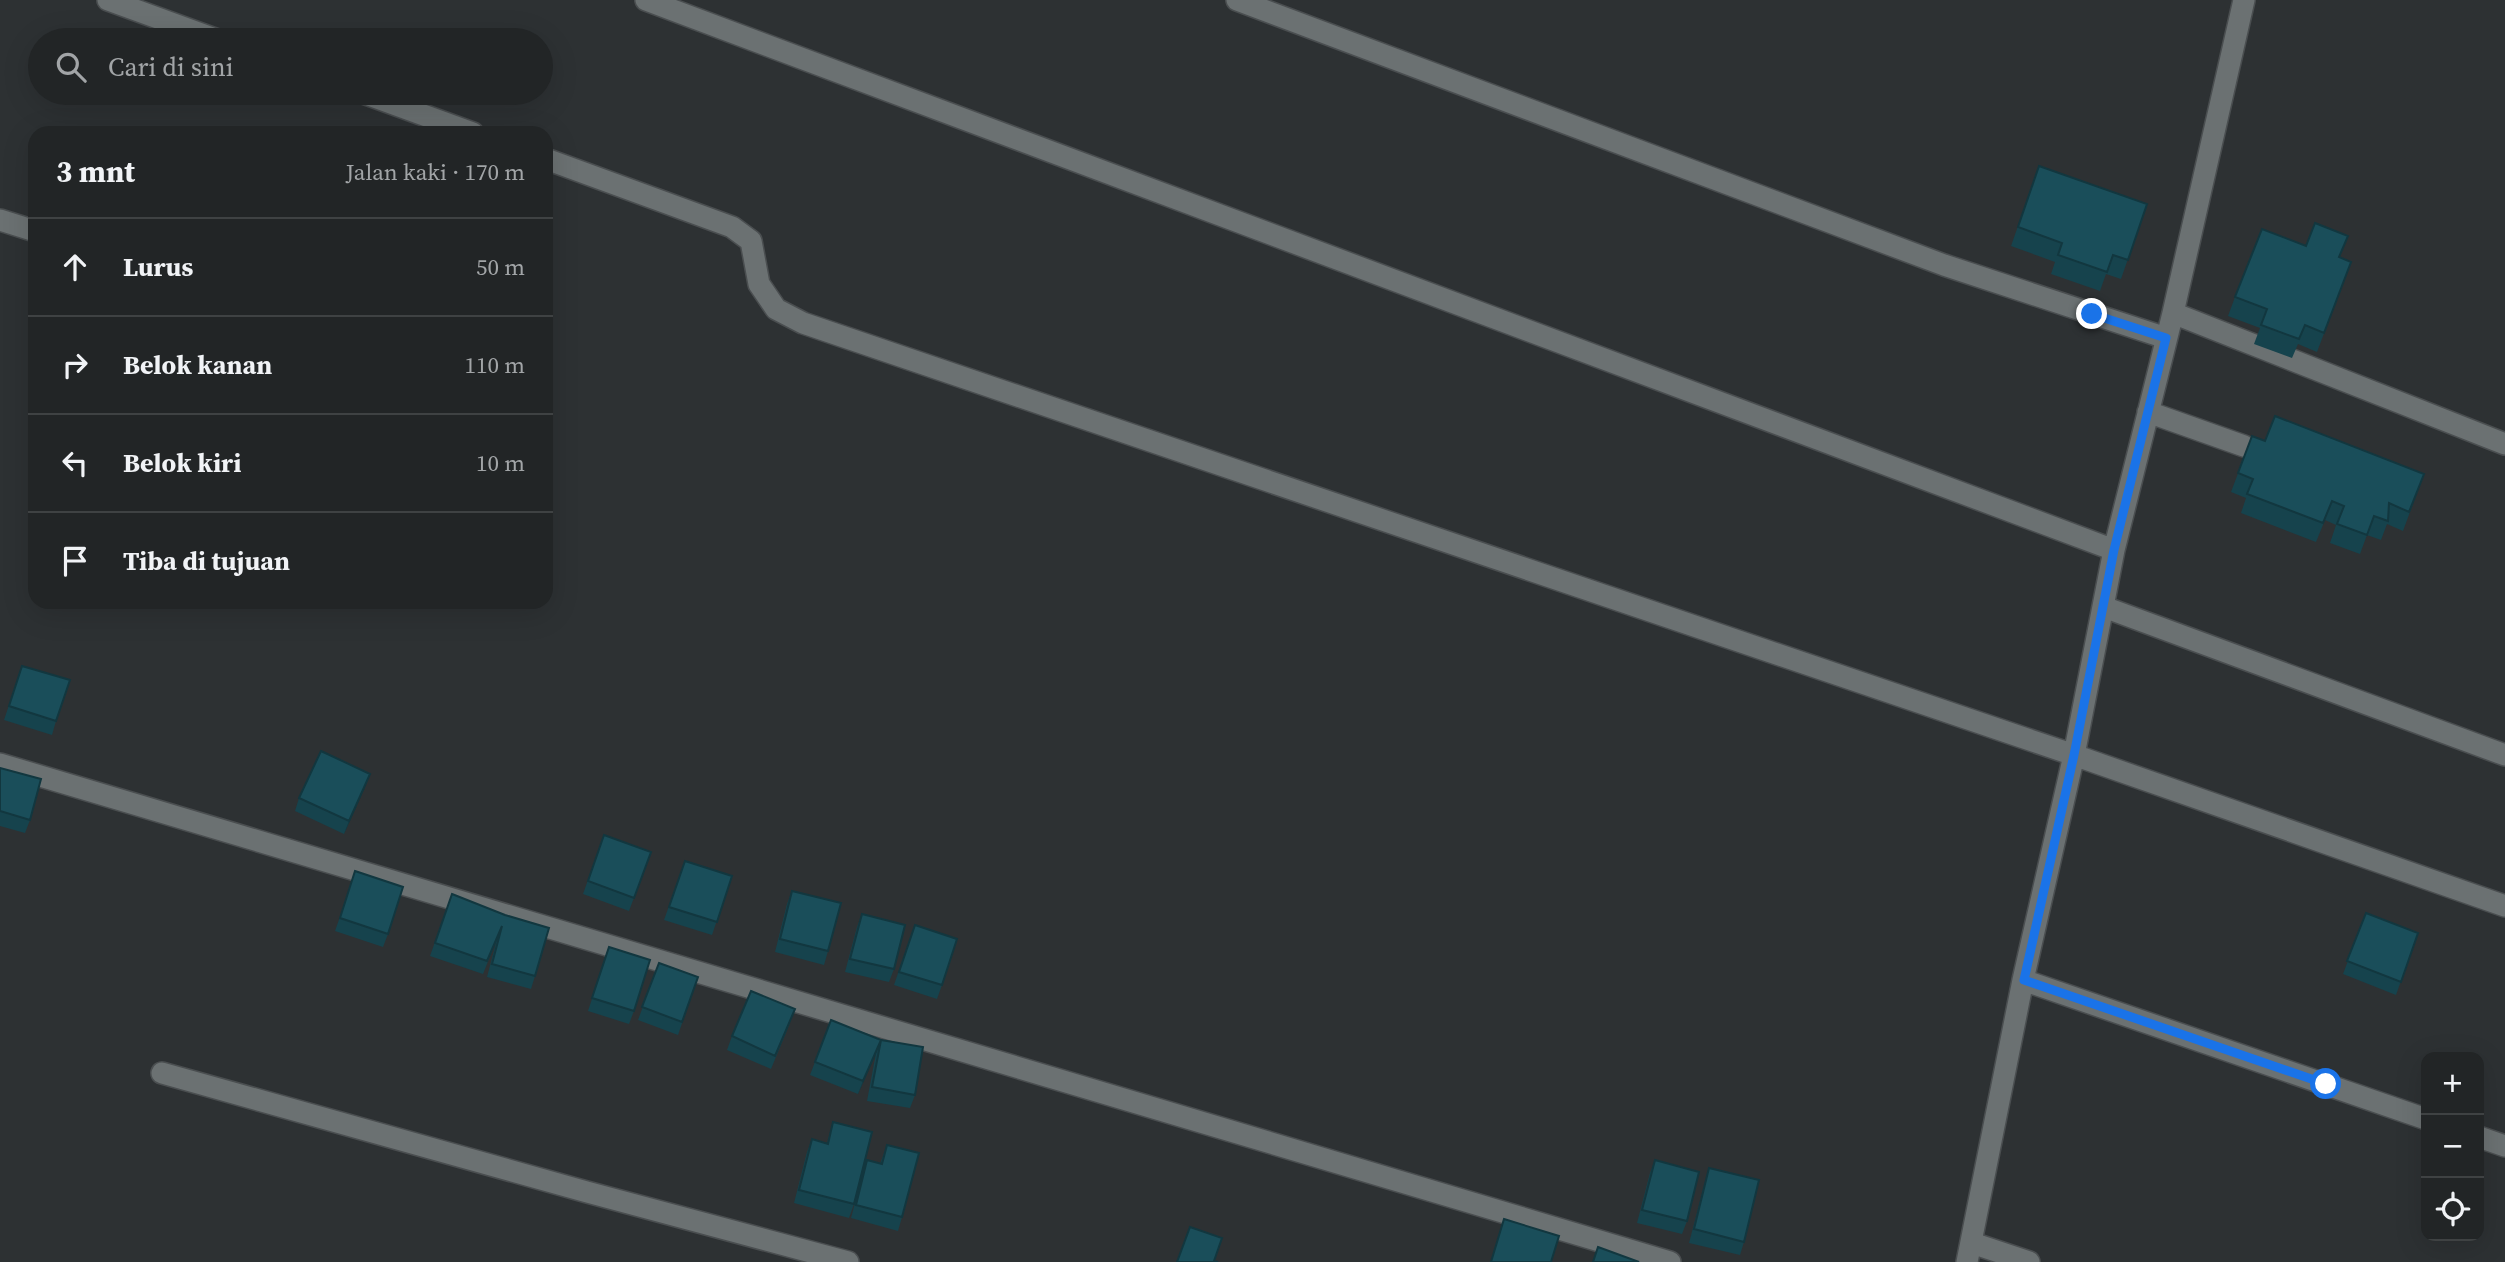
<!DOCTYPE html>
<html lang="id">
<head>
<meta charset="utf-8">
<style>
  body { margin:0; font-family:"Source Serif 4",serif; background:#2e3132; color:#f1f3f6 }
  .controls { position:absolute; right:21px; bottom:21px; display:grid; overflow:hidden; border-radius:14px; box-shadow:0 7px 28px #0002 }
  .controls button { width:63px; height:63px; display:grid; place-items:center; padding:0; border:0; border-bottom:2px solid #3f4243; background:#222526; color:#f1f3f6; font:35px sans-serif }
  .stop { position:absolute; width:21px; height:21px; margin:-16px; border:5px solid #1a73e8; border-radius:50%; background:#fff }
  .stop.end { background:#1a73e8; border-color:#fff; box-shadow:0 2px 7px #0008 }
  .list { margin:0; padding:0; list-style:none }
  h2 { display:flex; justify-content:space-between; align-items:center; height:91px; margin:0; padding:0 28px; font-size:30px }
  h2 small { font-size:23px; font-weight:400; color:#a2a5a7 }
  .list li { display:grid; grid-template-columns:46px 1fr auto; gap:21px; align-items:center; box-sizing:border-box; height:98px; padding:0 28px; border-top:2px solid #3f4243 }
  .list b { display:block; font-size:26px; white-space:nowrap }
  .list em { font-size:23px; font-style:normal; color:#a2a5a7 }
  .icon { flex:none; width:38px; height:38px; fill:none; stroke:currentColor; stroke-width:2; stroke-linecap:round; stroke-linejoin:round }
  .map { position:relative; flex:none; width:2505px; height:1262px; overflow:hidden }
  .search { position:absolute; background:#222526; box-shadow:0 7px 28px #0002; left:28px; top:28px; width:525px; height:77px; display:flex; align-items:center; gap:18px; box-sizing:border-box; padding:0 24px; border-radius:38px; color:#a2a5a7; font-size:26px }
  .panel { position:absolute; background:#222526; box-shadow:0 7px 28px #0002; left:28px; top:126px; width:525px; height:483px; border-radius:21px }
  .map>svg:first-child { display:block }
</style>
</head>
<body>
<div class="map">
<svg width="2505" height="1262" viewBox="0 0 2505 1262">
  <rect width="100%" height="100%" fill="#2d3133"/>
  <g fill="none" stroke-linecap="round" stroke-linejoin="round">
    <defs>
      <path id="minor" d="M108,0L218,40
        M646,0L2114,550
        M1237,0L1944,265L2166,338
        M363,93L473,133
        M546,159L732,227L751,241L759,284L776,309L803,323L2074,755L2505,906
        M0,220L35,231
        M2173,313L2505,444
        M2148,412L2244,446
        M2104,607L2505,755
        M0,764L1670,1262
        M2023,980L2426,1119
        M162,1073L587,1192L848,1262
        M2479,1137L2505,1146
        M1972,1243L2029,1262
        M1967,1262L2023,980L2074,755L2114,550L2173,313L2244,0"/>
    </defs>
    <!-- minor casing -->
    <use href="#minor" stroke="#4a4e50" stroke-width="24"/>
    <!-- minor -->
    <use href="#minor" stroke="#6b7172" stroke-width="21"/>
  </g>
  <!-- wall -->
  <path fill="#16434d" d="M2039,166L2147,204L2121,279L2106,274L2100,291L2051,274L2055,262L2011,246Z
    M2306,246L2351,262L2317,352L2298,344L2292,358L2254,344L2260,328L2228,316L2235,297Z
    M2252,436L2265,441L2424,474L2403,531L2387,524L2381,540L2367,535L2360,554L2330,543L2336,525L2325,520L2316,542L2241,513L2246,498L2231,492Z
    M22,666L56,721L52,735L4,720Z
    M0,768L30,820L25,833L0,826Z
    M365,787L344,834L295,811L299,798Z
    M604,835L651,852L629,911L583,894Z
    M685,861L732,876L712,935L664,920Z
    M351,885L388,934L383,947L335,931Z
    M792,891L828,951L824,965L775,952L787,904Z
    M452,894L505,915L535,976L531,989L487,977L497,939L483,974L430,956Z
    M2366,913L2418,933L2396,995L2343,974Z
    M862,914L894,969L889,982L845,972L857,927Z
    M910,938L942,985L937,999L894,985Z
    M609,947L634,1011L629,1024L588,1011Z
    M659,963L698,977L678,1035L638,1020Z
    M831,1020L876,1053L858,1094L810,1075Z
    M790,1023L771,1069L727,1050L732,1036Z
    M881,1040L915,1095L910,1108L867,1101L876,1053Z
    M833,1122L854,1204L849,1218L794,1203L807,1152L812,1139L827,1143Z
    M887,1145L902,1217L898,1231L851,1218L863,1173L867,1160L880,1164Z
    M1655,1160L1687,1221L1682,1234L1637,1223L1650,1173Z
    M1709,1168L1744,1242L1740,1255L1689,1243L1705,1182Z"/>
  <!-- shaded-wall -->
  <path fill="#12373f" d="M370,774L365,787L344,834L349,821Z
    M881,1040L876,1053L858,1094L863,1081Z"/>
  <!-- building -->
  <path fill="#1a4e5a" stroke="#12373f" stroke-width="2" d="M2039,166L2147,204L2128,260L2113,255L2107,272L2058,255L2062,243L2018,227Z
    M2315,223L2348,236L2339,257L2351,262L2324,333L2305,325L2299,339L2261,325L2267,309L2235,297L2262,229L2306,246Z
    M2275,416L2424,474L2409,512L2389,503L2388,521L2374,516L2367,535L2337,524L2344,506L2332,501L2323,523L2247,494L2253,479L2238,473L2252,436L2265,441Z
    M22,666L70,680L56,721L9,706Z
    M321,751L370,774L349,821L299,798Z
    M0,768L41,779L30,820L0,811Z
    M604,835L651,852L634,898L588,881Z
    M685,861L732,876L717,922L669,907Z
    M355,871L403,887L388,934L340,918Z
    M792,891L841,903L828,951L780,939Z
    M452,894L505,915L549,928L535,976L492,964L502,926L487,961L435,943Z
    M2366,913L2418,933L2401,982L2347,961Z
    M862,914L905,925L894,969L850,959Z
    M915,925L957,939L942,985L899,972Z
    M609,947L650,960L634,1011L592,998Z
    M659,963L698,977L682,1022L642,1007Z
    M751,991L795,1009L775,1056L732,1036Z
    M831,1020L881,1040L863,1081L815,1062Z
    M881,1040L923,1047L915,1095L872,1087Z
    M833,1122L872,1132L854,1204L799,1190L812,1139L828,1144Z
    M887,1145L919,1153L902,1217L856,1205L867,1160L882,1164Z
    M1655,1160L1699,1172L1687,1221L1642,1210Z
    M1709,1168L1759,1180L1744,1242L1694,1229Z
    M1504,1219L1559,1236L1551,1262H1491Z
    M1190,1227L1222,1238L1214,1261L1218,1262H1177Z
    M1598,1247L1639,1262H1593Z"/>
  <g fill="none" stroke-linecap="round" stroke-linejoin="round">
    <!-- route -->
    <path stroke="#1a73e8" stroke-width="9" d="M2092,314L2166,338L2114,550L2074,755L2024,980L2326,1084"/>
  </g>
</svg>
<div class="controls">
<button>+</button>
<button>−</button>
<button><svg class="icon" aria-label="locate" viewBox="0 0 24 24"><circle cx="12" cy="12" r="6"/><path d="M12 2v4M12 18v4M2 12h4M18 12h4"/></svg></button>
</div>
<div class="stop" style="left:2326px;top:1084px"></div>
<div class="stop end" style="left:2092px;top:314px"></div>
<div class="search"><svg class="icon" aria-label="search" viewBox="0 0 24 24"><circle cx="10" cy="10" r="6"/><path d="M15 15l6 6"/></svg>Cari di sini</div>
<section class="panel">
<h2>3 mnt<small>Jalan kaki · 170 m</small></h2>
<ul class="list">
<li><svg class="icon" aria-label="ahead" viewBox="0 0 24 24"><path d="M12 20V5M6 11l6-6 6 6"/></svg><div><b>Lurus</b></div><em>50 m</em></li>
<li><svg class="icon" aria-label="right" viewBox="0 0 24 24"><path d="M7 20v-9h11M14 6l5 5-5 5"/></svg><div><b>Belok kanan</b></div><em>110 m</em></li>
<li><svg class="icon" aria-label="left" viewBox="0 0 24 24"><path d="M17 20v-9H6M10 6l-5 5 5 5"/></svg><div><b>Belok kiri</b></div><em>10 m</em></li>
<li><svg class="icon" aria-label="arrive" viewBox="0 0 24 24"><path d="M6 21V4h12l-3 4 3 4H6"/></svg><div><b>Tiba di tujuan</b></div></li>
</ul>
</section>
</div>
</body>
</html>
